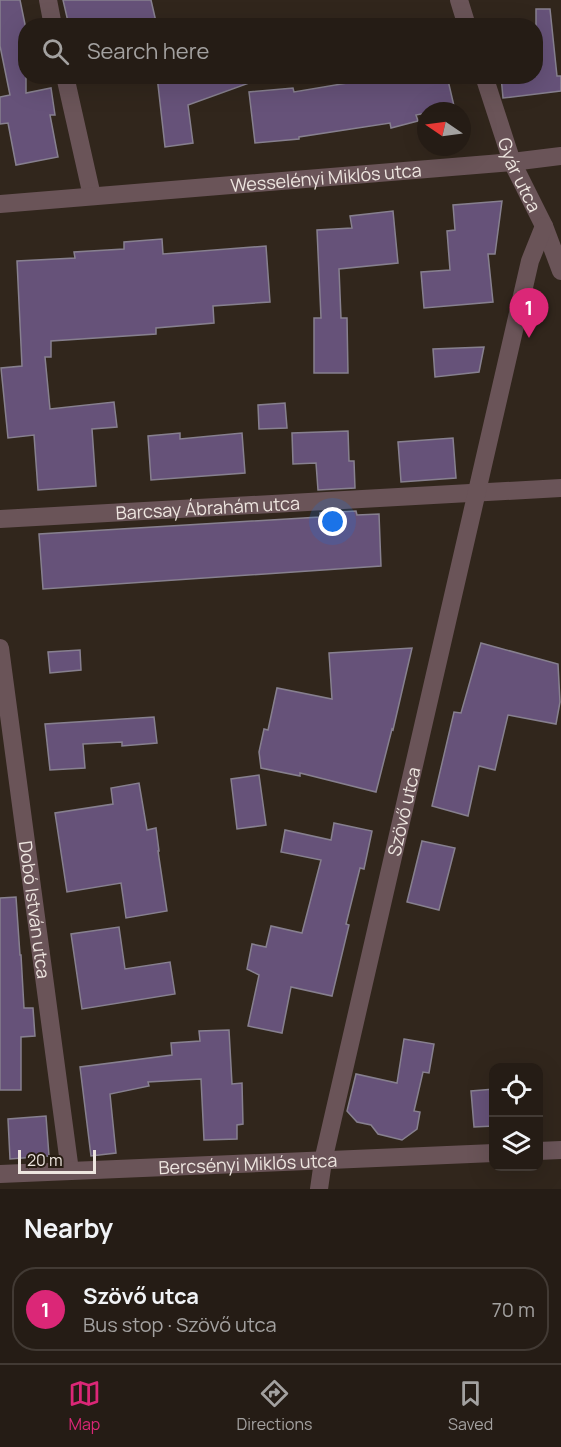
<!DOCTYPE html>
<html lang="en">
<head>
<meta charset="utf-8">
<style>
  body { margin:0; font-family:Manrope,sans-serif; background:#312922; color:#f1f3f6 }
  .controls { position:absolute; right:18px; bottom:18px; display:grid; overflow:hidden; border-radius:12px; box-shadow:0 6px 24px #0002 }
  .controls button { width:54px; height:54px; display:grid; place-items:center; padding:0; border:0; border-bottom:2px solid #423a34; background:#251c15; color:#f1f3f6; font:30px sans-serif }
  .compass { position:absolute; left:417px; top:102px; width:54px; height:54px; border-radius:50%; background:#251c15; box-shadow:0 6px 24px #0002; rotate:283deg }
  .scale { position:absolute; left:18px; bottom:15px; width:78px; box-sizing:border-box; padding-left:6px; border:3px solid #ede5df; border-top:0; font-size:16px; line-height:21px; white-space:nowrap; color:#ede5df; -webkit-text-stroke:4px #271c12; paint-order:stroke }
  .you { position:absolute; left:333px; top:522px; width:21px; height:21px; margin:-15px; border:4px solid #fff; border-radius:50%; background:#1a73e8; box-shadow:0 0 0 9px #1a73e833 }
  .badge { display:grid; place-items:center; width:39px; height:39px; border-radius:50%; background:#db2777; color:#fff; font-size:20px; font-weight:700 }
  .pin { position:absolute; translate:-50% -50px; filter:drop-shadow(0 2px 3px #0008) }
  .pin::after { content:''; position:absolute; top:32px; width:21px; height:18px; background:inherit; clip-path:polygon(0 0,100% 0,50% 100%) }
  .list { margin:0; padding:0; list-style:none }
  h2 { display:flex; justify-content:space-between; align-items:center; height:78px; margin:0; padding:0 24px; font-size:26px }
  h2 small { font-size:20px; font-weight:400; color:#a3a1a0 }
  .list li { display:grid; grid-template-columns:39px 1fr auto; gap:18px; align-items:center; box-sizing:border-box; height:84px; margin:0 12px 12px; padding:0 12px; border:2px solid #423a34; border-radius:24px }
  .list b { display:block; font-size:22px; white-space:nowrap }
  .list p { margin:0; font-size:20px; white-space:nowrap; color:#a3a1a0 }
  .list em { font-size:20px; font-style:normal; color:#a3a1a0 }
  .icon { flex:none; width:33px; height:33px; fill:none; stroke:currentColor; stroke-width:2; stroke-linecap:round; stroke-linejoin:round }
  .map { position:relative; flex:none; width:561px; height:1189px; overflow:hidden }
  .search { position:absolute; background:#251c15; box-shadow:0 6px 24px #0002; left:18px; right:18px; top:18px; height:66px; display:flex; align-items:center; gap:15px; box-sizing:border-box; padding:0 21px; border-radius:24px; color:#a3a1a0; font-size:22px }
  .sheet { height:174px; background:#251c15 }
  nav { display:flex; justify-content:space-around; align-items:center; box-sizing:border-box; height:84px; border-top:2px solid #423a34; background:#251c15; font-size:16px; color:#a3a1a0 }
  nav a { display:grid; justify-items:center; gap:3px }
  nav .on { color:#db2777 }
  .map>svg:first-child { display:block }
</style>
</head>
<body>
<div class="map">
<svg width="561" height="1189" viewBox="0 0 561 1189">
  <rect width="100%" height="100%" fill="#31261c"/>
  <!-- building -->
  <path fill="#665279" stroke="#87808f" stroke-width="1.5" d="M0,0H20L26,29V93L51,88L55,115H50L58,157L16,165L8,123L0,124V97L10,95L0,46Z
    M63,0H151L157,26H69Z
    M536,9H550L557,76H561V91L503,98L501,76H536Z
    M157,76H259L260,79L188,105L193,143L165,147Z
    M389,76H447L454,106L433,111H426V113L416,115L418,121L391,128L390,123L299,137V139L255,143L249,92L293,88L294,92Z
    M502,201L495,254H488L493,302L424,308L421,272L450,270L447,231L455,230L453,205Z
    M393,211L398,263L339,269L341,318H347L348,373H314V318H321L317,230L352,228L350,216Z
    M162,239L163,254L266,246L270,302L213,306L214,323L156,328V334L51,341V357H45L50,409L114,402L117,427L92,429L96,486L38,490L34,435L8,438L1,368L22,366L17,261L75,258L74,252L124,249V242Z
    M484,347L479,372L435,377L433,349Z
    M285,403L287,428L259,429L258,405Z
    M348,431L349,461H354L355,488L318,490L316,463L293,464L292,433Z
    M180,433V439L242,433L245,473L151,480L148,436Z
    M453,438L456,478L401,482L398,442Z
    M356,511L357,515L379,514L381,566L43,589L39,534L320,517V513Z
    M481,643L558,664L560,702L556,724L508,715L495,770L479,766L468,816L432,806L454,712L461,713Z
    M412,648L393,730L392,729L376,792L300,773V776L261,768L259,752L264,729L268,730L277,688L332,699L329,653Z
    M80,650L81,670L50,673L48,652Z
    M154,717L157,743L122,746V742L83,744L85,768L50,770L45,724Z
    M259,775L266,825L237,829L231,779Z
    M139,783L147,830L156,828L159,851H158L167,911L126,918L121,883L67,892L55,813L113,804L111,788Z
    M334,823L372,831L364,869L360,868L346,924L349,925L332,996L291,987L282,1033L248,1026L259,975L247,969L252,944L266,947L271,926L302,933L321,860L281,852L285,830L331,840Z
    M422,841L455,848L439,910L407,902Z
    M16,897L20,955H21L24,1008H33L35,1036L21,1037V1090H0V898Z
    M119,927L125,969L170,962L175,994L82,1009L71,934Z
    M229,1030L232,1084L242,1083L243,1124L237,1125V1139L204,1140L201,1079L148,1082L149,1086L110,1094L116,1153L91,1156L80,1067L172,1055L171,1043L200,1041L199,1031Z
    M404,1039L434,1044L429,1073L423,1072L414,1111L420,1112L417,1129L402,1140L378,1134L371,1125L357,1122L347,1111L356,1074L397,1083Z
    M494,1089V1126L474,1127L471,1091Z
    M46,1116L49,1156L10,1159L8,1119Z"/>
  <g fill="none" stroke-linecap="round" stroke-linejoin="round">
    <!-- street -->
    <g stroke="#6a5458" stroke-width="18">
      <path d="M48,0L53,26"/>
      <path d="M459,0L467,26"/>
      <path d="M65,76L92,196"/>
      <path id="s1" d="M484,76L512,162L544,226L561,271"/>
      <path id="s2" d="M0,204L512,162L561,156"/>
      <path id="s3" d="M0,519L561,488"/>
      <path id="s4" d="M0,648L70,1171"/>
      <path d="M538,1151L561,1150"/>
      <path id="s5" d="M0,1174L494,1153"/>
      <path id="s6" d="M319,1189L323,1161L530,261L544,226"/>
    </g>
  </g>
  <g text-anchor="middle" dominant-baseline="central" stroke-width="4.5" stroke-linejoin="round" paint-order="stroke">
    <!-- street labels -->
    <g font-size="18" fill="#ede5df" stroke="#271c12">
      <text stroke="none"><textPath href="#s1" startOffset="105">Gyár utca</textPath></text>
      <text stroke="none"><textPath href="#s2" startOffset="327">Wesselényi Miklós utca</textPath></text>
      <text stroke="none"><textPath href="#s3" startOffset="208">Barcsay Ábrahám utca</textPath></text>
      <text stroke="none"><textPath href="#s6" startOffset="387">Szövő utca</textPath></text>
      <text stroke="none"><textPath href="#s4" startOffset="264">Dobó István utca</textPath></text>
      <text stroke="none"><textPath href="#s5" startOffset="248">Bercsényi Miklós utca</textPath></text>
    </g>
  </g>
</svg>
<div class="controls">
<button><svg class="icon" aria-label="locate" viewBox="0 0 24 24"><circle cx="12" cy="12" r="6"/><path d="M12 2v4M12 18v4M2 12h4M18 12h4"/></svg></button>
<button><svg class="icon" aria-label="layers" viewBox="0 0 24 24"><path d="M12 4l9 5-9 5-9-5zM3 14l9 5 9-5"/></svg></button>
</div>
<svg class="compass" viewBox="-18 -18 36 36"><path d="M0-13l5 13h-10z" fill="#e53935"/><path d="M0 13l5-13h-10z" fill="#a3a1a0"/></svg>
<div class="scale">20 m</div>
<div class="you"></div>
<div class="pin badge" style="left:529px;top:338px">1</div>
<div class="search"><svg class="icon" aria-label="search" viewBox="0 0 24 24"><circle cx="10" cy="10" r="6"/><path d="M15 15l6 6"/></svg>Search here</div>
</div>
<section class="sheet">
<h2>Nearby<small></small></h2>
<ul class="list">
<li><span class="badge">1</span><div><b>Szövő utca</b><p>Bus stop · Szövő utca</p></div><em>70 m</em></li>
</ul>
</section>
<nav>
<a class="on"><svg class="icon" aria-label="map" viewBox="0 0 24 24"><path d="M3 6l6-2 6 2 6-2v14l-6 2-6-2-6 2zM9 4v14M15 6v14"/></svg>Map</a>
<a><svg class="icon" aria-label="directions" viewBox="0 0 24 24"><path d="M12 3l9 9-9 9-9-9zM9 14v-3h6M13 9l2 2-2 2"/></svg>Directions</a>
<a><svg class="icon" aria-label="saved" viewBox="0 0 24 24"><path d="M7 4h10v16l-5-4-5 4z"/></svg>Saved</a>
</nav>
</body>
</html>
